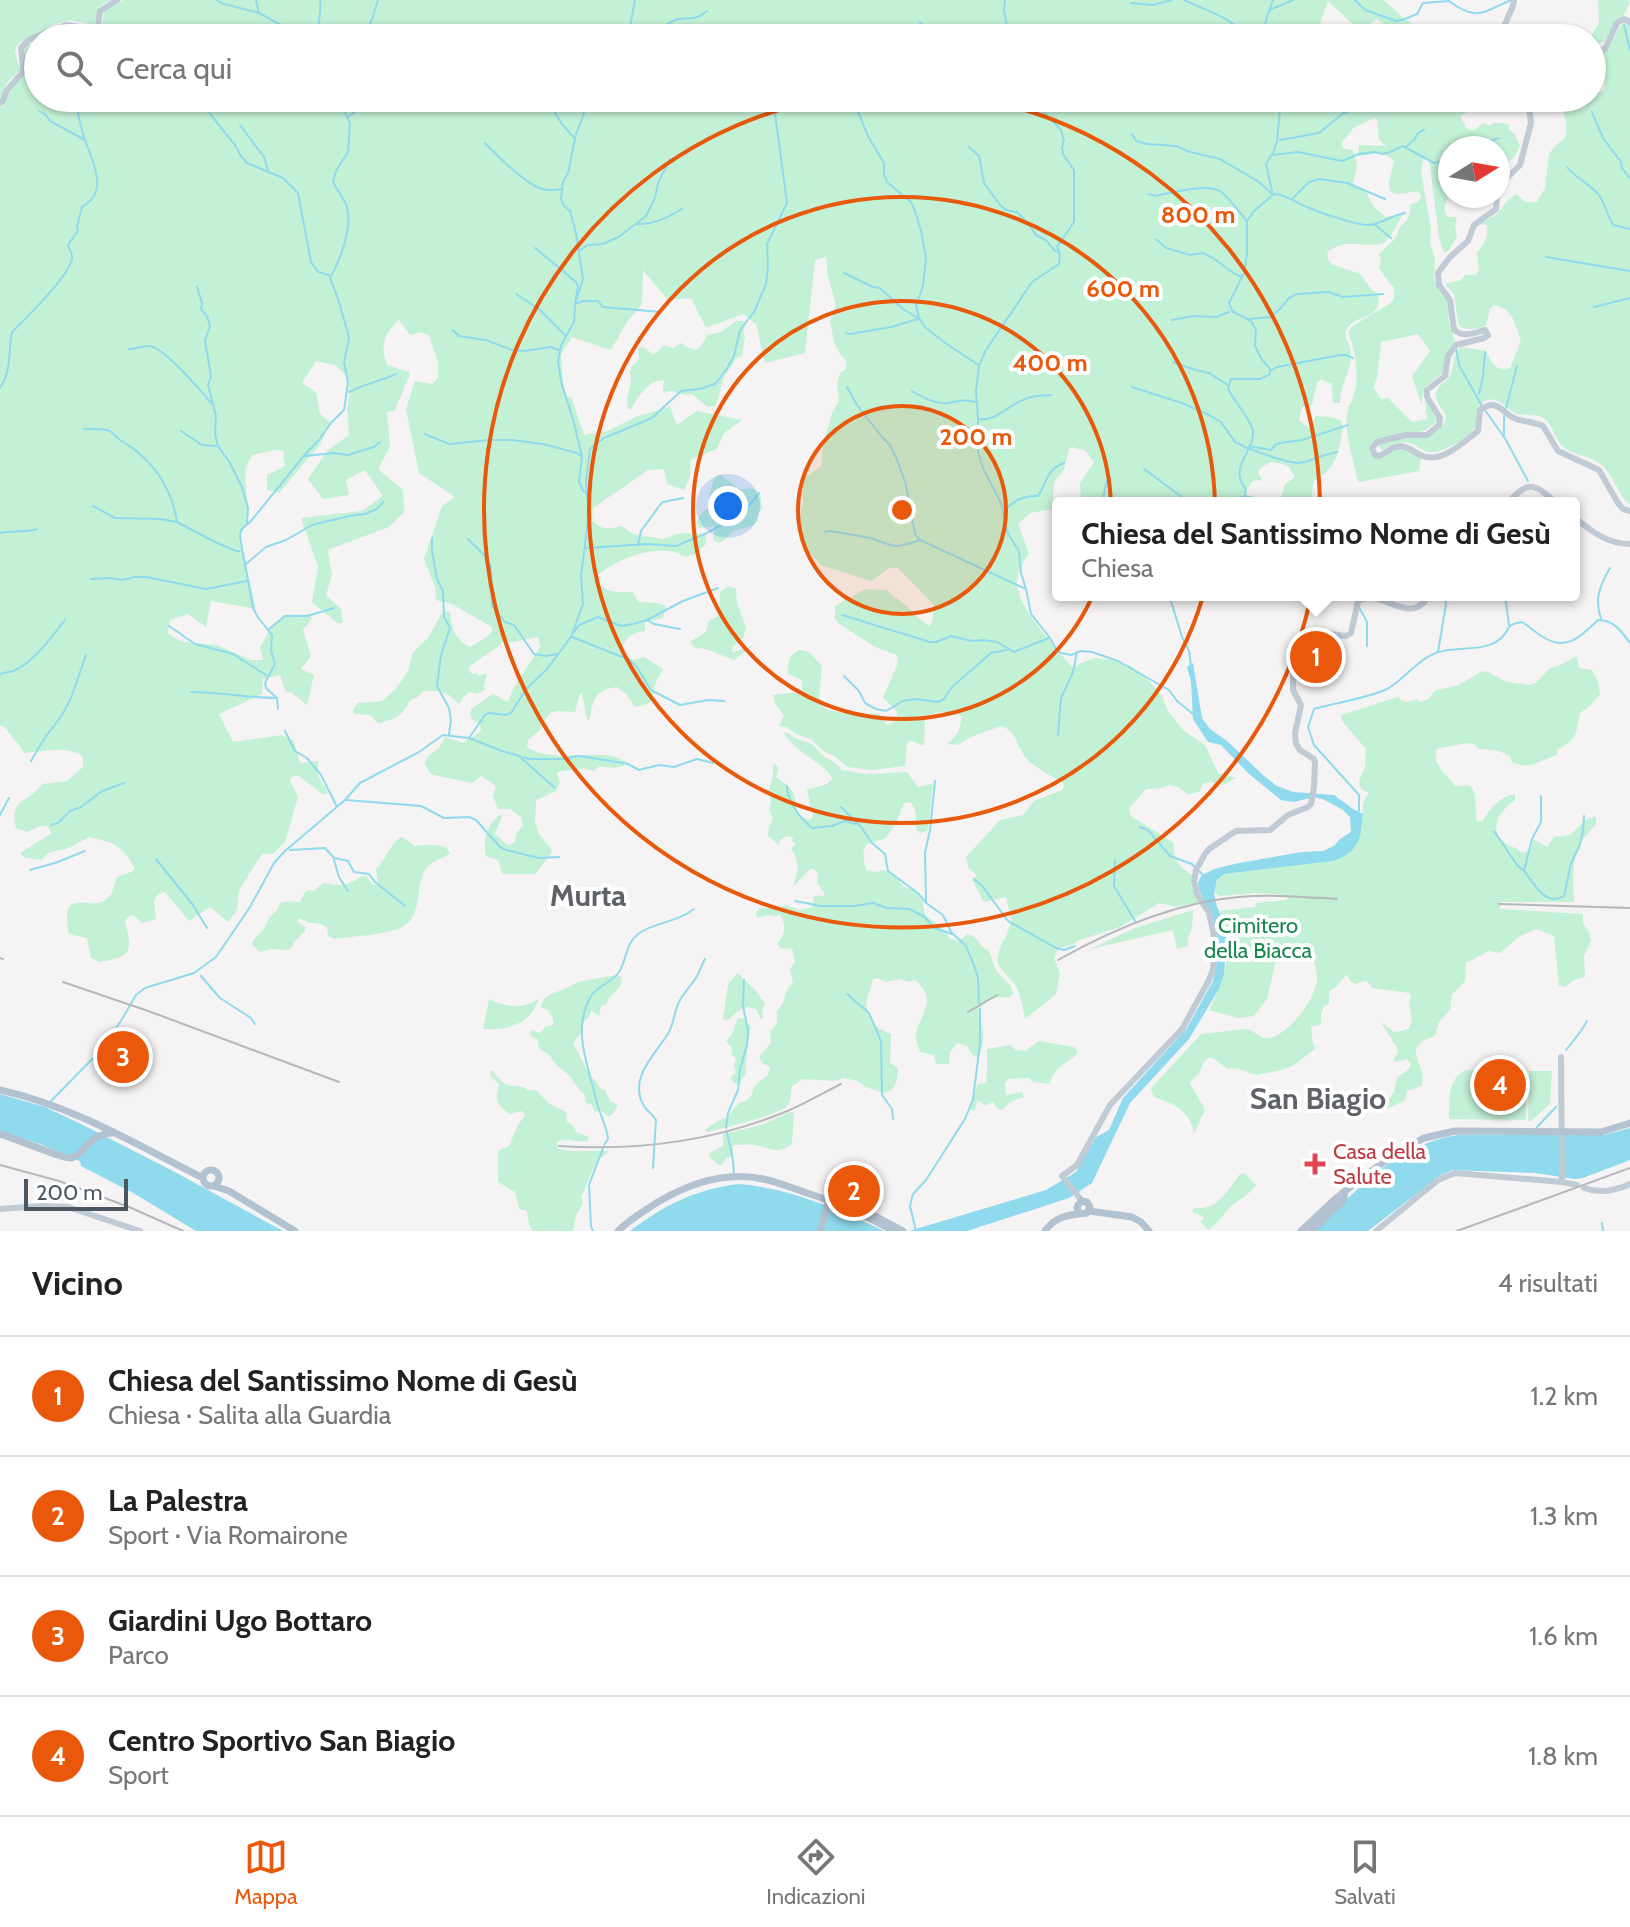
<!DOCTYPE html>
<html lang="it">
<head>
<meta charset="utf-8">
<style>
  body { margin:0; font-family:Cabin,sans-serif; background:#f6f6f6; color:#222 }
  .compass { position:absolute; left:1438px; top:136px; width:72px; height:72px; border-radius:50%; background:#fff; box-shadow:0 2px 6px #0004; rotate:79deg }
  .scale { position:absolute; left:24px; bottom:20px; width:104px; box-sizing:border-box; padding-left:8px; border:4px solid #4a5661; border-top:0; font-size:22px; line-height:28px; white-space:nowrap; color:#4a5661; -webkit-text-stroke:6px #fff; paint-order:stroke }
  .you { position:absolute; left:728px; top:506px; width:28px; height:28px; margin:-20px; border:6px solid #fff; border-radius:50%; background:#1a73e8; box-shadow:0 0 0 12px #1a73e833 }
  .badge { display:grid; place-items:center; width:52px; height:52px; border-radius:50%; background:#ea580c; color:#fff; font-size:26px; font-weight:700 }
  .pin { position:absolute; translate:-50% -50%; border:4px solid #fff; box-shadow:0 2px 8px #0006 }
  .popup { position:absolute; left:1052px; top:497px; width:528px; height:104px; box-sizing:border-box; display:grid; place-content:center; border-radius:8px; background:#fff; filter:drop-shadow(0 2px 6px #0005); font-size:26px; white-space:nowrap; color:#767676 }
  .popup b { font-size:30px; color:#222 }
  .popup::after { content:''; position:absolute; left:50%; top:100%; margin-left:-16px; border:16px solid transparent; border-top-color:#fff }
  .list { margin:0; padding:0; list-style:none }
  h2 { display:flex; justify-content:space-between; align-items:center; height:104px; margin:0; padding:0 32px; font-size:34px }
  h2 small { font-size:26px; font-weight:400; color:#767676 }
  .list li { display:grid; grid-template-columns:52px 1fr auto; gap:24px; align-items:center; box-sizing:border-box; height:120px; padding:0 32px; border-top:2px solid #e0e0e0 }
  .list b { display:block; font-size:30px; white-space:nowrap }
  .list p { margin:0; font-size:26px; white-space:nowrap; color:#767676 }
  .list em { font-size:26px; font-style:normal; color:#767676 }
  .icon { flex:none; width:44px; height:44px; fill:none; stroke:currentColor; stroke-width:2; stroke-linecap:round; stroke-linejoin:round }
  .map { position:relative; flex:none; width:1630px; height:1231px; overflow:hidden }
  .search { position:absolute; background:#fff; box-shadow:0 2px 6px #0004; left:24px; right:24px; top:24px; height:88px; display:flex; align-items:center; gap:20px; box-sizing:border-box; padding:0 28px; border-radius:44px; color:#767676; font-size:30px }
  .sheet { height:584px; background:#fff }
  nav { display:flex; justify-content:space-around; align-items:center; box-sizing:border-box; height:112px; border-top:2px solid #e0e0e0; background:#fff; font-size:22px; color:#767676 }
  nav a { display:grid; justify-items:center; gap:4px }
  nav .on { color:#ea580c }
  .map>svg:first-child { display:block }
</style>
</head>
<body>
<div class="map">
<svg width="1630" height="1231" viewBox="0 0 1630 1231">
  <rect width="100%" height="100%" fill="#f5f3f3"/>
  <!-- green -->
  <path fill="#c3f1d5" d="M0,0H110C91,11 100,9 94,25L70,20L53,25L45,31L27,37L17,45L15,52L20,70L6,84L0,101Z
    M123,0H1384L1402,17L1411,22L1401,38L1377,19L1360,31L1328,1L1315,38H42C50,34 59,29 68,28C82,27 90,36 102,27L104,11Z
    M1598,0H1630C1628,10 1613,34 1605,41C1601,44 1597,44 1592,46V38H1590L1599,23Z
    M1624,23L1630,25V504L1625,501C1618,490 1611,473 1602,465C1593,457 1578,456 1568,450C1554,442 1556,431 1547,421C1541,413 1526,416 1517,414C1506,410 1500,395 1485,401C1473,405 1479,419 1475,427C1469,438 1450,448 1439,451C1422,456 1419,443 1405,442C1397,442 1389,447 1382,450L1378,445L1380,443C1394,440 1430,435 1440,427C1445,424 1445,421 1446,416C1443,409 1434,400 1436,392C1438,385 1445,383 1449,377C1456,367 1450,358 1461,347L1486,351C1492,363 1495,372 1510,368L1521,341C1515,324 1513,308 1494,305L1490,309L1486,325C1478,330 1469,330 1460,327L1458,322L1454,294L1445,284L1461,280L1465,275H1476L1479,270L1477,253C1484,244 1489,237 1487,225L1480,224L1497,214L1507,201L1516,194L1526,202H1537L1545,188L1549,154L1555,146L1564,139L1566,134V122L1561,98H1592V93C1619,95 1597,72 1598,60C1599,54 1603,54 1607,50C1614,42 1615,30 1624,23Z
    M38,40V98H1444L1446,103L1469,99L1473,109L1460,116L1467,129L1474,130L1483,123L1489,126C1494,122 1503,122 1509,125V129L1515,135L1520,146L1514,157L1507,163L1506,174L1498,176V148H1450V165L1441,177L1447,183L1444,191L1448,198C1445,207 1442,208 1448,217H1457L1455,226L1457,237L1448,251L1444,253L1439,238L1429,159L1426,157L1423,160L1421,172L1431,229L1430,244L1435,259L1434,279L1437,287L1448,301L1449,324L1455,341L1446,354L1444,372C1428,384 1422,386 1422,406L1412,376L1430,351L1418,334L1381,342L1377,379L1373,387L1381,399L1388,398L1412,422L1427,419L1425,400L1427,399L1437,414V420C1419,444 1387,427 1369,446L1370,452L1376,459C1398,451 1397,441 1421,458L1419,471L1358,482C1354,461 1344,435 1347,413C1348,407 1352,401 1354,395C1359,378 1356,350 1348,333L1351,327L1389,304L1394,299V288L1385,277L1379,267L1381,261L1379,254L1396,238L1400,227L1407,220L1411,209L1409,205L1418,202L1421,198L1420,193C1410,189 1400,198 1390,191L1389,182L1394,161C1392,159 1384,153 1381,152C1373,153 1367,156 1358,156L1359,145L1385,146L1379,139L1377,120L1374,118L1353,128L1351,132L1342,142V146L1345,149L1353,150L1357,165L1353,184L1365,190L1374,207L1385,217L1403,214C1399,220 1390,239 1385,242C1373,248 1357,243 1345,244C1338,245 1332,249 1327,252L1329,262L1332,264L1360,274L1372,290L1378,294C1383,321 1356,313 1347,329C1342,338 1351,344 1351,353C1352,370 1339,385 1340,403H1333L1332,384L1321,379L1317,383L1312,405L1302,407L1299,420L1308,428L1316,416L1330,417L1341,420L1343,426C1341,440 1339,458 1329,469C1325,474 1318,477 1313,482L1312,501L1310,503H1280L1285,484L1295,477L1289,467C1276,461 1268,460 1258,471L1262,480L1253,481L1244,494L1230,503H1081L1080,483L1094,462L1086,451L1072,447L1069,449L1064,470L1054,482L1052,509L1030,513L1018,524L1029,553C1024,562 1017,571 1017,582C1016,606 1056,648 1072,667L1094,658L1112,660L1131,666L1150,682L1162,696L1167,710L1183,730L1205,745L1218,773L1236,778L1223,785L1208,782L1203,784L1200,791L1189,795L1178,787L1169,785L1162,788L1146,789L1130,807L1129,810L1131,816L1174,843C1172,859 1179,867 1192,875L1191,885L1199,902L1177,907L1159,903L1120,927L1077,941L1073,945L1059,948L1054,958L1060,973L1056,994L1025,1019C1023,1010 1021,997 1017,988C1013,979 1000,971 998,963C995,951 1009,934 1011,922C1012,915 1007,904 1006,897L984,902L972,880L977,875L969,869L966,857L1000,820L1023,815L1034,801L1062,790L1064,787L1063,783C1053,777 1032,766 1025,757C1016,745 1017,732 1002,726C985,732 973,734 958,745L947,744C957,736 961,730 961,717L959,715L940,712L925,716L924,746L913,741L907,742L905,766L872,770L847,767L836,757L823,751L811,739L796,734L786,727L779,726L784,716L775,703L773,695L799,692L802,690V680L788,674C787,662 789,655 800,650L809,652L822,666L819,696C820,701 820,705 825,708C835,715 866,713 879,714L887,725C908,718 893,707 883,698L898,663L897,655L875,647L838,623L835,618V606L865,589L887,590C892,596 897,598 903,603C912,610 919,620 929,626L932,623L934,605L898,568H889L871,581L821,565L802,544L798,530L803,501V479L821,466L823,446L832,413L839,401L837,383L840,373L846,369V360L840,354L834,342L830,321L836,305L828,277L826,257L815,260L805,353L765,363L756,324L743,314L706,328L691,298L668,300L643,270L642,304L627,322L611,350L572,337L561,354L564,395L572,399L584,435L607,431L638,416L670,407L677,425L697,411L742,420L724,433L717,449L691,459L690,477L684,490L667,484L664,469L648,470L593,508L592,520C602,530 608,530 621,526L633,534L663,539L681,533L706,534V544L695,554L686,557C661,541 614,559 595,578C603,593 618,593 633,592L638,602L658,603L666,606L663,618L645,622V631C631,633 626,637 621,650L622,654L633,660L644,657L663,669C661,673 658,678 656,682C650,701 659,702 635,707L626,694L617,687C593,690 594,700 589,721L587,719L582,694L580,693L575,712L557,711L550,713L544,721L541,729L528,740L527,747C554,766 599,745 626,762L623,766L614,768L600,766L593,771L584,768L557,772L560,782L556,791L536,800L535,822L539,834L552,850L551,854L535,874H502L499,861L486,856C482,841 487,823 501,814L502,817L495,834L508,845L515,842L516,834L523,825L521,817L510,809H498L493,796L496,786L481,776L472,783L430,774L425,763L428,756L439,748L445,737L463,743L481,731L480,725L473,720L470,714L471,709L493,694L508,702L513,689L540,647L538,637L508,643L505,639C497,651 478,657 468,669L472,674L476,673L479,676L485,674L487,675L484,685L485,690L477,694C467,690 465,695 459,704L449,695L439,691H423L418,697L410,700C401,718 397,717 378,724L371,715L354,714L353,710L358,702L365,703L382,701L396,689L408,671L413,652L428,638L443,611L450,612C451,628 455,639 470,647L487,637L492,631V627L452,604L436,600L435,587L424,559L442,506L455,497L419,473L406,409L415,381L432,384L438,378V362L429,336L421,332L410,335L399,320C384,334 380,344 387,365L409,372L410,374L395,410L387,412L390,447L378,469L403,490L404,512L389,527L330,549L328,551L332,575L326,595L341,609L343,623H337L312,602L318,567L301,518L362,511L383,496L365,470L346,480L349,495L323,499L308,479L327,451L349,435L347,409L350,393L348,377L335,365L316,361L302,383L316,392L320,414L330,422L321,443L279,493L267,490V475L285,466L283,451L275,450L252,455L245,470L248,521L240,537L256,609L211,601L206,627L188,614L170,620L168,634L183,642L217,645L251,660H263L260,647C270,630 279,610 302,618L308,614L312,618L303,630L311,656L301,669L314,675L307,705L292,693L286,692L280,675L263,679L262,694L219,714L233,742L282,735L294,741L300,763L318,761V776L328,793L324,795L299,776H293L290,780L298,797L285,842L273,854H262L239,890L237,910L228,922L210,907L189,921L165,892L158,894L154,902L156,919L142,923L133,915L128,917L125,921C132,951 134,957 99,962L91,958L87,938L69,934C59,884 89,912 105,900C113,895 114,885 117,877L131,872L135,869C124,846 113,842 89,837C83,840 77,844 71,847C59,852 49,848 42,860L25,858L20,853L52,833L47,826H41L27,832L16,828C8,798 31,802 42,784L67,781L83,767V757C71,745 41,752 24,753C19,743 10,736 4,726H0V107C8,102 6,98 11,90C15,82 27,76 27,67C27,58 21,58 25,47Z
    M736,321H743L746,324L743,333L745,336L742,356L736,358C733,366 728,370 724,377C720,386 721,395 715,406L708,407L692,394C683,396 679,393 671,391C668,391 666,392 663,392L664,380C648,380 639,396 631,409H628L627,399L631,382L630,372L632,366L639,359L638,348L643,347L653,354L658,352L663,345L673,348L681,343L689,348L696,350L703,343L707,335L721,332Z
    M718,475H721L738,488C748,491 750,485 760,493L762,509L758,513V521C751,529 743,527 734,531C727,535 726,541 719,543L713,540L715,526L699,528L697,522L700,515L707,509L710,504L709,495L715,477Z
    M729,586L736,589L737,603L746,627L743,639L733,646L732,650L734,652L754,645L734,660L706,649L695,648L691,643V641L706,632L709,620L719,616L720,592Z
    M1574,657H1577L1579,668L1592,670L1598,682L1600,695L1590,706L1580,713C1575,733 1580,738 1558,749L1557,755C1539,760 1532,771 1512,762L1510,756L1499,751L1479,749L1474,744L1468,743L1439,748L1436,750C1434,768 1446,773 1455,786C1457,786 1469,785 1470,786C1478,791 1475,814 1477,821H1483C1489,808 1501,796 1515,794V800C1500,811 1487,828 1505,843C1511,848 1515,846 1521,852H1525L1532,847L1533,839L1547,847L1554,837L1570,835L1585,820L1596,816V824C1592,829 1587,834 1583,839C1571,856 1573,882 1574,902H1500V909L1583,914V923L1589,932L1591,940L1584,956L1585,977L1574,980L1565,987L1559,986L1554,936L1536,929L1520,936L1500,953L1489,951L1466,963L1465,981L1452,995L1450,1010L1439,1022L1435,1036L1422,1041L1416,1048C1415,1064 1425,1065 1422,1086L1407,1091L1405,1100L1387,1109L1385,1102L1394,1093L1396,1081L1400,1075L1408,1070L1411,1064L1407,1059L1398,1062L1393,1061L1398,1052L1397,1048L1381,1022L1394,1032L1403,1031L1409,1028L1412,1021L1409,1001L1411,998L1410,993L1372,988L1366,980L1356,984L1350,981L1347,974L1335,988L1329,991V1004L1325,1005L1321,1013V1024L1311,1027L1313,1044L1316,1048L1294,1065L1282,1070L1256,1075L1236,1068L1228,1069L1211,1057C1200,1061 1204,1069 1197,1076C1194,1078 1191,1080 1190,1083L1205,1110L1194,1133C1190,1110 1174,1104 1154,1097L1151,1089L1153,1086L1201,1034L1246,1029C1255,1030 1259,1039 1268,1038C1288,1037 1318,996 1317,977C1317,968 1314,960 1309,953L1301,952L1282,956L1275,964L1267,999L1254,1016L1238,1018L1209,1010C1225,979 1236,945 1220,911L1255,907L1256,903L1287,900L1288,895L1255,893L1220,896L1214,893L1217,881L1224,874L1333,861L1362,830L1363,803L1369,793L1361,789L1359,781L1365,767L1366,749L1342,721L1341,715L1398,697C1405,703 1408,703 1416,699L1420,702L1429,699L1434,691L1459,685L1481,672L1486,671L1507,682L1530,685L1535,683L1549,669L1565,663Z
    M786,732L795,738L812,744L822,755L837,764L842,770L866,774L907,772L918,787L931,784L933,786C930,801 931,817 927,831L920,833L918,832C913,822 920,811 910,802L904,803L896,823L886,838L867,844C861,852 864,861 866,870L876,872L885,870L894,875L903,886L916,891L922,899L925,915L942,928L950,939L958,941L968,934C978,938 976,939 982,946C989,954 987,946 991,956C993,962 994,968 999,974C1005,982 1012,983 1013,994L1009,998C997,995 984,1000 978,1011C984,1026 986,1042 978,1057L973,1056L967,1046L957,1043L950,1052L949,1064H936L934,1055L920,1052C917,1045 914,1035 918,1027C926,1007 934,999 916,980L909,982L900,979L886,982L877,978L873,979C872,987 868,992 867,999C864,1008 871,1018 874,1026L891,1034L890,1063L898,1068C897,1081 897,1090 883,1093L866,1087L857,1081L844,1078L834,1081L803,1079L792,1086C791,1092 791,1101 788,1105C780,1115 723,1128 708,1132L705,1130L716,1122L727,1117L739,1103L746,1101L751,1096L755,1085L768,1075L770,1067L762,1063L759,1057L771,1043L770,1032L777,1023V1011C787,1003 781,994 793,983L790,969L795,962L792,948L781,949L777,944C785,936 787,924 780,915L775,916L768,915L758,918L756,916L757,911L760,908H779L786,905L799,910L812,907L814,896H823L825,894L817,883L818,872L811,868L793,887C798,871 801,863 791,849L796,844L792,841L793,837L787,836L780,840L779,845L768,836L769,826L773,818L769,810L771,802L768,791L772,780L774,763L779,768L776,777C781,781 789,785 792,791C800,805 790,814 810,820L813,817L807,790L827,784L832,779C827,763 795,754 784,733Z
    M400,837L404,838L415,846C427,845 436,843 447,848L450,854C443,858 434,860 428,866C413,883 425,915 402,927C386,935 353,936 334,939L328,936L327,927L317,923H310L299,918L297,922L305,927L306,930L295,941L290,950L271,949L260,952L252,944C255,936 258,936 263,930C270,921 265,919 277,911C280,897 289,902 300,902L305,892L309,890L314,891L323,883C332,884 340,887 349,883C357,881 358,876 366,876L372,884L378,886L376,869C386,859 389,847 400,837Z
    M1193,910L1192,928L1188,938V946L1177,949L1173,930L1090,949L1135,928Z
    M738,973L757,992L765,1004L762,1010L763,1019L760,1018L756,1009L748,1007L739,1010L728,1020L723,1019L728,984Z
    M617,975L622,977L620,987L608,999L607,1004L601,1006L599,1016L591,1011L589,1017L583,1022V1030L573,1043L591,1077L595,1080L600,1088L605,1090L610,1101L618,1105L612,1115L608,1116L600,1110L595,1112L591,1104L586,1103L585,1095C579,1090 576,1085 572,1079C565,1070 554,1066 550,1055C543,1051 537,1049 538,1040L531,1036L530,1033L532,1030L540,1033L545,1027L553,1025V1019L548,1010L540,1007L544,999L548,996L581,981Z
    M489,999C508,1008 521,1009 539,999C530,1024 508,1031 483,1029Z
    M738,1018L746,1019L751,1028C749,1033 745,1068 746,1074L742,1078L740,1084H736L730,1078L736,1072L734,1066L736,1058L732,1055V1048L726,1041L731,1036Z
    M1039,1041L1074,1047L1078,1053C1064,1067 1059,1061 1049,1084L1033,1082L1028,1078L1008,1079L1005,1084L1006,1095L1022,1092L1024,1097L1010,1102L1002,1110L998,1109L993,1102L985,1106L979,1101L977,1102L975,1110L971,1111L969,1107L978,1084L986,1083L987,1071V1049L1011,1045L1016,1050L1025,1051Z
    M492,1070C496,1075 501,1082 507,1085C512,1086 517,1086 522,1087C533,1091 523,1091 536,1090L550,1104L566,1112L567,1122L574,1126L576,1132L589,1137L588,1141C578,1144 568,1136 557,1142L558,1149L573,1151H610C591,1162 591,1179 581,1197L583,1203L576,1216L573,1231H533L529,1224L527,1211L519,1209L515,1192L498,1182V1151L509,1146L518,1125L525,1115L522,1111L510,1114C496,1105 495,1100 499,1085L491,1076L490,1071Z
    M1466,1070H1526V1120L1449,1119C1450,1100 1446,1080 1466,1070Z
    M1529,1071H1552L1550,1104L1531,1121H1528Z
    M791,1112L794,1113L792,1141L791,1145C776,1154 771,1149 756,1145C750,1144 741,1145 734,1145L733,1147V1157L726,1158L722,1165H718L710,1157L709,1153L723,1146V1134L761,1125Z
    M1244,1173L1256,1185C1249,1195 1240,1199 1231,1206C1223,1214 1219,1223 1208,1230L1200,1221L1203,1220V1216L1192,1212L1194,1208C1219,1210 1226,1192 1240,1174Z"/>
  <!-- water -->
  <path fill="#90daee" d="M1193,663L1202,718L1210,729L1227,741L1264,776L1277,786L1293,792L1334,795L1353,809L1363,814C1361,839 1359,852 1333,861L1224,874L1217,880L1214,893L1217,907L1223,919L1227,940L1224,974L1219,989L1189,1039L1130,1103L1092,1183L1069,1198L967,1231H909L1046,1190L1076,1172L1096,1137L1109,1130L1123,1098L1187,1028L1213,981L1216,967L1218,944L1213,917L1199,890L1198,883L1201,876L1214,869L1239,863L1302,852L1323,851L1334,846L1340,839L1351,832L1350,817L1343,810L1325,800L1314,797L1294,802L1281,800L1249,774L1221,745L1208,742L1193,719L1191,681L1187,667Z
    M0,1094L45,1107L81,1124L173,1171L283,1231H196L135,1194L81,1166L80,1161L40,1144L0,1131Z
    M1630,1128V1160L1583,1178L1575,1179L1535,1173L1453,1170L1441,1175L1368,1231H1314C1357,1190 1396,1144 1458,1135H1604Z
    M739,1184C789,1188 839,1210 884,1231H630C664,1205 696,1189 739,1184Z"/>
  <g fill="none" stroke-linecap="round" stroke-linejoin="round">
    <!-- stream -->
    <path stroke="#90daee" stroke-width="2" d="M217,0L221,3L259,13L305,38
      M256,0L259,13
      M1005,0L1004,10L1009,38
      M1184,0C1210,12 1230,17 1250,38
      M1355,0L1365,10L1396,21L1402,20L1417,14L1423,3L1449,1C1477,22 1483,12 1511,0
      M1131,3L1153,5L1172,0
      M1269,10L1293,0
      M919,22L942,38
      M1624,25L1630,50
      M629,33L656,30L677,19L693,18L700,16L707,11
      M121,34L145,38
      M543,34L544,38
      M320,38C316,24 322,14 320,0
      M363,38L372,19L378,0
      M628,38L635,0
      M966,38L1009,36
      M1260,38L1273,0
      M33,43L38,49
      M206,98L210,114L235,145L241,156L247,163L283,178L298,193L311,262L318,272L329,275L338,299L348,333L349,339L344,362L348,383L344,410L331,423L319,440L307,452L251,521L241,530L240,537L253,608L257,616L272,635L271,651L275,664L265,683L266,688L277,698L278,709
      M546,98L562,124L575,139
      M840,98L858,112L868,136L884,163V174L887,182L911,202L915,211L921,231L926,258L923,286L916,306L919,318L925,327L945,343L977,364
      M1030,98L1061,130L1064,141L1062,147L1063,154L1074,170V222L1057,247L1060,254L1059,264L1032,282L986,350L979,365L976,391L978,419V453L983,468L1001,503L1008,534L1019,551L1021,573L1026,589L1031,614L1050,638L1056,649L1061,653L1071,655L1081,651L1092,652L1118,661L1169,690L1177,701L1193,714
      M1282,106L1299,98
      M39,111L46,115L50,121L85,140
      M1592,112L1603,138L1621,162L1622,168L1630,179
      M348,117L367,102L377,98
      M240,125L264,157L268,171
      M1132,134L1136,141L1147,144L1176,146L1190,152L1220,159L1259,182L1273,195L1276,194C1290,196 1299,205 1312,209C1323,214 1358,225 1368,225C1382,224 1392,215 1405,213
      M1280,140L1319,133L1342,114L1380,98
      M485,143C497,156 526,184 542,189C548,191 556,190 562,189
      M969,147L979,156L984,183L1000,205L1006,210L1017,212L1027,222L1036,235L1047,241L1054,250L1059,253
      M1406,147L1415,139L1418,133L1424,130
      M1469,148L1499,138
      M1273,155L1298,152L1342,161L1359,154L1375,152L1383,154L1388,153L1403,146L1434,163L1450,160
      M1567,167C1576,179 1589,183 1598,194C1605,203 1607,215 1613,225L1630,229
      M1149,194L1155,196C1172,193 1204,183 1220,191C1227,195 1240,213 1246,220
      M1293,198L1309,182L1320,179L1347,183L1385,199
      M638,224C655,224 667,218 682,209
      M1374,224L1391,238
      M1156,239L1166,248L1190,255L1203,253L1213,258L1235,274L1242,277
      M535,248L576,282L578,286L575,304L583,301H598L603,307L661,312
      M580,250L588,245L603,244L620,236L646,216L655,198L658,183L670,159
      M1546,257L1630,271
      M844,273L873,287L880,288L903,309L918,318
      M330,278C340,260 354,226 346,204C342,197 337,189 333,182L336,171L348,152L350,123L338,98
      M197,287L202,303L201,309L207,316L210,326L205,341L211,376L208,385L216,416L215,434L218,446L230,463L242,487L248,508L247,524
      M516,294L539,309L566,336
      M1594,307L1630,298
      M1250,319L1270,317L1279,310L1289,298L1297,294L1328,292L1343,297L1383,294
      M1172,320L1193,316L1216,317L1229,312
      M453,330L459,336L486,340L512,350L524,351L551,347L558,350
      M846,333L850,334L891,327L918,319
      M1456,348L1459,365L1482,406
      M129,349C136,349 142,346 149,346C163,346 201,391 212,404
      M1173,362L1192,369L1209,373L1229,386
      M1270,371L1277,367L1340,355H1346L1353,358
      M847,387L857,405L882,437L890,445L898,462L906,485L915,534L920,540L1026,589
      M1132,387L1182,403L1207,414L1221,422L1235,442L1247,448
      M0,388C12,371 8,351 12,332C24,320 73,273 72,257C72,253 69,249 68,245L78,231L77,226L82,207C113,190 88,155 82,130C79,120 77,109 75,98
      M912,391C922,397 937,405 949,403C959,401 965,399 975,402
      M349,392C364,384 381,381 396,374
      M1479,394L1483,377L1485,352
      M1506,408L1517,366
      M1485,410L1506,440L1528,481
      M1504,416V435
      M979,419C998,421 1008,405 1025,399C1034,395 1042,396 1051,395
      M84,429C92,429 103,428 110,431C114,434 116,437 120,440C151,458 171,486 177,521
      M181,431L202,445L216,446
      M425,434L449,444L489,440H512L543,444L577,453L582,457
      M1249,446L1271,450L1276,444L1280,443L1302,440L1348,425
      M1250,449C1262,453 1288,464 1300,463C1312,461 1324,454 1337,452
      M305,456L334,453L348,455L374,447L380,442
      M1144,469L1190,503
      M587,493L586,481L590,449L604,438L652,418L681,391L699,389L715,384L726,370L734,356L740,330L754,312L766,284L768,267L767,244L787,203L773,98
      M1245,496L1278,503
      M1102,503L1107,480
      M1207,503C1223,495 1232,501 1245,496L1246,489C1226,467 1259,448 1252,428C1249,418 1234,400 1228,389L1231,379H1260L1270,374V369L1261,358L1255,346L1256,330L1251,321L1232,311L1229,303L1244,273L1247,254V221L1254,211L1273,195L1266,164L1274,151L1277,141L1281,98
      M1290,503L1307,499
      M93,506L115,518L160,519L177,522L215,542L236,551H240
      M1004,511C1014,501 1023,495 1038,496C1048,482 1045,470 1064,463
      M825,532L830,531C843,533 857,535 870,538C896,546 892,550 920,540
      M0,533C13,530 23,533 37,529
      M432,538V551L437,579L443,591L444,617L450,628L441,655L437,686L449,708L451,721L449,734
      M468,539L486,557L491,567L492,606L505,622L514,625L534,654L546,656L558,654
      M638,545L641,531L660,505L663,502L683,498
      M586,548L646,544L676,546L707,533L737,516L748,507L759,493
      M246,564L266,547L286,540L312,525L349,516L365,514L377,509L383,502
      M91,579L108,578L123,580L135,577H146L206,589L247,581
      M1172,595L1171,601L1182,637L1189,651L1191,666
      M1503,595L1506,603L1509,625
      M1359,607L1367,622V646
      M842,615L930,642H936L951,636L972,641L983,640L997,642L1014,652L1049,638
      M1601,619C1594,599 1600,585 1610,568
      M647,620L654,624L680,629
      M169,626L195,644L233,654L266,675
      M269,629L285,616H307L334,608
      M574,632L579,625L598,617L621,626L633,624L647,620L683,601L718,588
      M572,637L630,660L637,667L651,690L680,705L708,700L724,701
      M1438,652L1446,604L1444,595
      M0,674C4,673 9,672 13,671C33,664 52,636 65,620
      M844,676L859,691L865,703L876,709L886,711L903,701L915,699L938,702L944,699L952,687L991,653L1007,650
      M191,692C220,692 248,698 277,698
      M285,731L295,751L307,758L321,775L337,807
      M1058,735L1061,698L1073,672L1077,652
      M469,738L502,751L529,759H565L577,756L587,757L628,764L639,770L659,765L674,767L697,759L713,763
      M520,757L555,788
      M31,761L44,739L62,715L71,698L86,655
      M787,786C788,803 799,817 812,828L832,826L845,821L855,824
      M1541,796V822L1532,839L1524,871C1535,885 1546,907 1564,896L1571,863L1579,847L1583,832L1584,816
      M346,800L421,806L444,818L469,817L476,820L500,847L506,850L539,858L559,857
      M841,807L861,827L872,843L885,854L888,871L919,894L926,903L943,915L951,932L966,946L974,965L978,978L979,1003
      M1359,811V795L1314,745L1308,727L1314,709C1335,703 1368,698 1387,689C1406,679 1420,655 1443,651C1466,646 1497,654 1509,627L1513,624L1522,622C1530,627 1536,633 1543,637C1567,652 1581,636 1598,620C1614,620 1621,631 1630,643
      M0,815L9,798
      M51,825L58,823L70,811L81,807L102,791L124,783
      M1140,827L1148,830L1170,856L1192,864L1204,876
      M1494,831L1517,865L1524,871
      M290,850L325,848L334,858L348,861L354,872L369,874L375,882L405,906
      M156,859L193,905L207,928
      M334,860L339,877L348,891
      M1115,860L1114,886L1135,921
      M30,870L55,863L85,851
      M974,879L983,887L1008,921L1056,948L1064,950L1075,946
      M795,901L821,906H854L873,903L887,908L909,909L925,917L934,928L952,934
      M926,902L925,853L930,830L935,781
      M201,976L220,998L251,1018L255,1024
      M847,994L869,1013L881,1041L882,1095L892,1109L893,1119
      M1566,1050L1581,1031L1587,1021
      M50,1102L100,1051L121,1021L136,995L145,988L194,973L216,957L250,907L274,863L285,851L345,800L360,783L419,752L443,735L469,738L485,715L489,713L505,715L511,713L526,689L547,669L571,637L583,604L581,576L589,513L587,493L583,491L579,481L582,457L574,423L561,381L558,362L561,345L574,322L575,304L583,279L576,233L570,211L564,206L561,199L563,182L568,173L576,134L583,116L587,98
      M1537,1127L1556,1107
      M726,1128L728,1113L738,1090L740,1069L747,1045L748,1030L743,1006L744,980
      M727,1133L733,1160L734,1175
      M604,1145L608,1139C607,1128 603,1120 599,1110C596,1100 594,1090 591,1080C583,1050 575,1025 591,996C598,985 612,983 619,972C627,960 625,944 638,934C656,921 674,924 694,909
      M653,1168L656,1120C653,1115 646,1110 644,1106C627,1078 657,1053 669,1032C674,1023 674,1012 679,1002C684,992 692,985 697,976C700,971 702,964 705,959
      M1602,1223L1603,1231
      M593,1231L591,1226L589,1185L603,1148
      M916,1231L910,1206L913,1194L926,1180L965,1119L973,1099L980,1044V1009"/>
    <!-- secondary -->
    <path stroke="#c1cbd6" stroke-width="6" d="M1510,38L1505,24L1513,6L1514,0
      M1592,56L1605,49L1617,23L1624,19L1630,22
      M1544,98L1549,102L1555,98
      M0,103L3,101L7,90L22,73L23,66L21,48L28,40L66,25L93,29L98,25L100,11L117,0
      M1498,190L1504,181L1520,165L1531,123L1529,108L1520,98
      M1497,196L1496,209L1474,225L1468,241L1449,258L1438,273L1439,285L1450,300L1454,330C1464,338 1474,333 1485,330L1488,335L1484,338L1456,345L1448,356L1445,376L1427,390V397L1440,418L1439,425L1427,435H1406L1377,442L1372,448L1375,455L1379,456C1385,454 1390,448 1396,447C1406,444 1412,451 1420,455C1441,465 1462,443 1478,431L1480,410C1498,397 1501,413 1516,419C1525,422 1535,422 1543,426L1558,451L1599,470L1618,503L1623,509L1630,511
      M1508,503C1529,478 1535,485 1557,503
      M1574,517C1591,531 1607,544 1630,544
      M1561,1057L1562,1182
      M1584,1188C1600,1194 1615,1191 1630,1184
      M1082,1201L1062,1176L1077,1165L1110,1105L1182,1029L1208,982L1213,970L1215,946L1213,931L1209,913L1197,894L1194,881L1196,870L1205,854L1209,849L1236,831L1270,830L1288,815L1308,807L1311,804L1314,787L1315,763L1314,759L1300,750L1296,744L1295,733L1301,705L1293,690V668L1297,661L1318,637L1331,634L1346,636L1351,633L1358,602C1378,584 1410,630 1429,595
      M0,1209L42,1206L68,1207L140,1231
      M1376,1231L1438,1180L1455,1173L1562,1182L1577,1185"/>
    <!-- primary -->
    <path stroke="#b3c2d1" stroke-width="7" d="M0,1090C75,1107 135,1144 203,1178
      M0,1134C12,1137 66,1160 71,1158C86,1155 85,1135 112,1133
      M203 1178a8 8 0 1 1 16 0a8 8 0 1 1-16 0Z
      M214,1186L229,1191L295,1231
      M839,1202L851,1203L903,1231
      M1089,1211L1132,1217L1141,1222L1149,1231
      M618,1231C630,1219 644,1211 658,1202C690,1183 726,1171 763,1179C779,1182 794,1189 810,1194C839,1203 867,1216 893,1231
      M820,1231L829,1200
      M1045,1231C1056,1215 1070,1215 1087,1213L1090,1207L1087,1202L1082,1201L1078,1205L1077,1208L1079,1213
      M1301,1231L1334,1200L1364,1176L1400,1151L1424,1138L1455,1131L1601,1132L1630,1123
      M1311,1231L1343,1201L1345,1192"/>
    <!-- rail -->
    <path stroke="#b5b8bd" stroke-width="2" d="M1499,904L1630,908
      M0,958L3,959
      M1058,960C1113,929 1175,903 1238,897C1271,894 1304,897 1337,899
      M63,982L151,1012L339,1082
      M968,1012L997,995
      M559,1146C636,1151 714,1141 785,1112C804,1104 823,1093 841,1084
      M0,1165L59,1181L129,1207L183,1231
      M1457,1231L1630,1168"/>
  </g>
  <!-- distance rings -->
  <circle cx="902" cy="510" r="104" fill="#e8590c" fill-opacity=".12"/>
  <g fill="none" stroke="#e8590c" stroke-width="4">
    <circle cx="902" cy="510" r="104"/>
    <circle cx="902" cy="510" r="209"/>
    <circle cx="902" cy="510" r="313"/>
    <path d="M975 98A418 418 0 1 1 829 98"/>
  </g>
  <!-- markers -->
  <path fill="#e0444e" stroke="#fff" stroke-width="3" d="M1311 1152h8v8h8v8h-8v8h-8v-8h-8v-8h8z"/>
  <g text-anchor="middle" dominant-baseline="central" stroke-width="8" stroke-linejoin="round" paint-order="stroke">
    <!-- park labels -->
    <g font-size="22" fill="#17864f" stroke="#fff">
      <text x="1258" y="925">Cimitero<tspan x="1258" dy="25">della Biacca</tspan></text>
    </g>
    <!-- health labels -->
    <g font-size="22" fill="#be3a42" stroke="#fff" text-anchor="start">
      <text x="1333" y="1151">Casa della<tspan x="1333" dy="25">Salute</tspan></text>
    </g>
    <!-- district labels -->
    <g font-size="30" font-weight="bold" fill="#5f6368" stroke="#fff">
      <text x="588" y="895">Murta</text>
      <text x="1318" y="1098">San Biagio</text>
    </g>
  </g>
  <circle cx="902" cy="510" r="12" fill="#e8590c" stroke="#fff" stroke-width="4"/>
  <g font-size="24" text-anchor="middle" font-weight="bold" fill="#e8590c" stroke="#fff" stroke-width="8" stroke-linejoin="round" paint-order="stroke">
    <text x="1198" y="223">800 m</text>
    <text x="1123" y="297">600 m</text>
    <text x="1050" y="371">400 m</text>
    <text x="976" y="445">200 m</text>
  </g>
</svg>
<svg class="compass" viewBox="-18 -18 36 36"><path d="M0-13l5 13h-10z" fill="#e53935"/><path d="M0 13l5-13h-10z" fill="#767676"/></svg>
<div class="scale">200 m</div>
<div class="you"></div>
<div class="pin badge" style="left:1316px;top:657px">1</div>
<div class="popup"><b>Chiesa del Santissimo Nome di Gesù</b>Chiesa</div>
<div class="pin badge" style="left:854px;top:1191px">2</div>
<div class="pin badge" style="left:123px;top:1057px">3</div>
<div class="pin badge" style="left:1500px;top:1085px">4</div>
<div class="search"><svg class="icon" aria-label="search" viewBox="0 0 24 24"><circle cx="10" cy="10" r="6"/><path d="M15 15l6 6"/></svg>Cerca qui</div>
</div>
<section class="sheet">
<h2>Vicino<small>4 risultati</small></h2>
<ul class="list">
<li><span class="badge">1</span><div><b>Chiesa del Santissimo Nome di Gesù</b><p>Chiesa · Salita alla Guardia</p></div><em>1.2 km</em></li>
<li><span class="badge">2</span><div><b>La Palestra</b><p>Sport · Via Romairone</p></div><em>1.3 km</em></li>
<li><span class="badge">3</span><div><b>Giardini Ugo Bottaro</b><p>Parco</p></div><em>1.6 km</em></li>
<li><span class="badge">4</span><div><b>Centro Sportivo San Biagio</b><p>Sport</p></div><em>1.8 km</em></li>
</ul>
</section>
<nav>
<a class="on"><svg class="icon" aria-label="map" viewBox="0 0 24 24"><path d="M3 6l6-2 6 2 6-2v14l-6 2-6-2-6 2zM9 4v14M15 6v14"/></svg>Mappa</a>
<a><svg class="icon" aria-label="directions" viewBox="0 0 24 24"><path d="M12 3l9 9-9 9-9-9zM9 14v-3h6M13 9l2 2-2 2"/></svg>Indicazioni</a>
<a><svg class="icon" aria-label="saved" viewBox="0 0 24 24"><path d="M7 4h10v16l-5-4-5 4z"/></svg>Salvati</a>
</nav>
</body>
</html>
